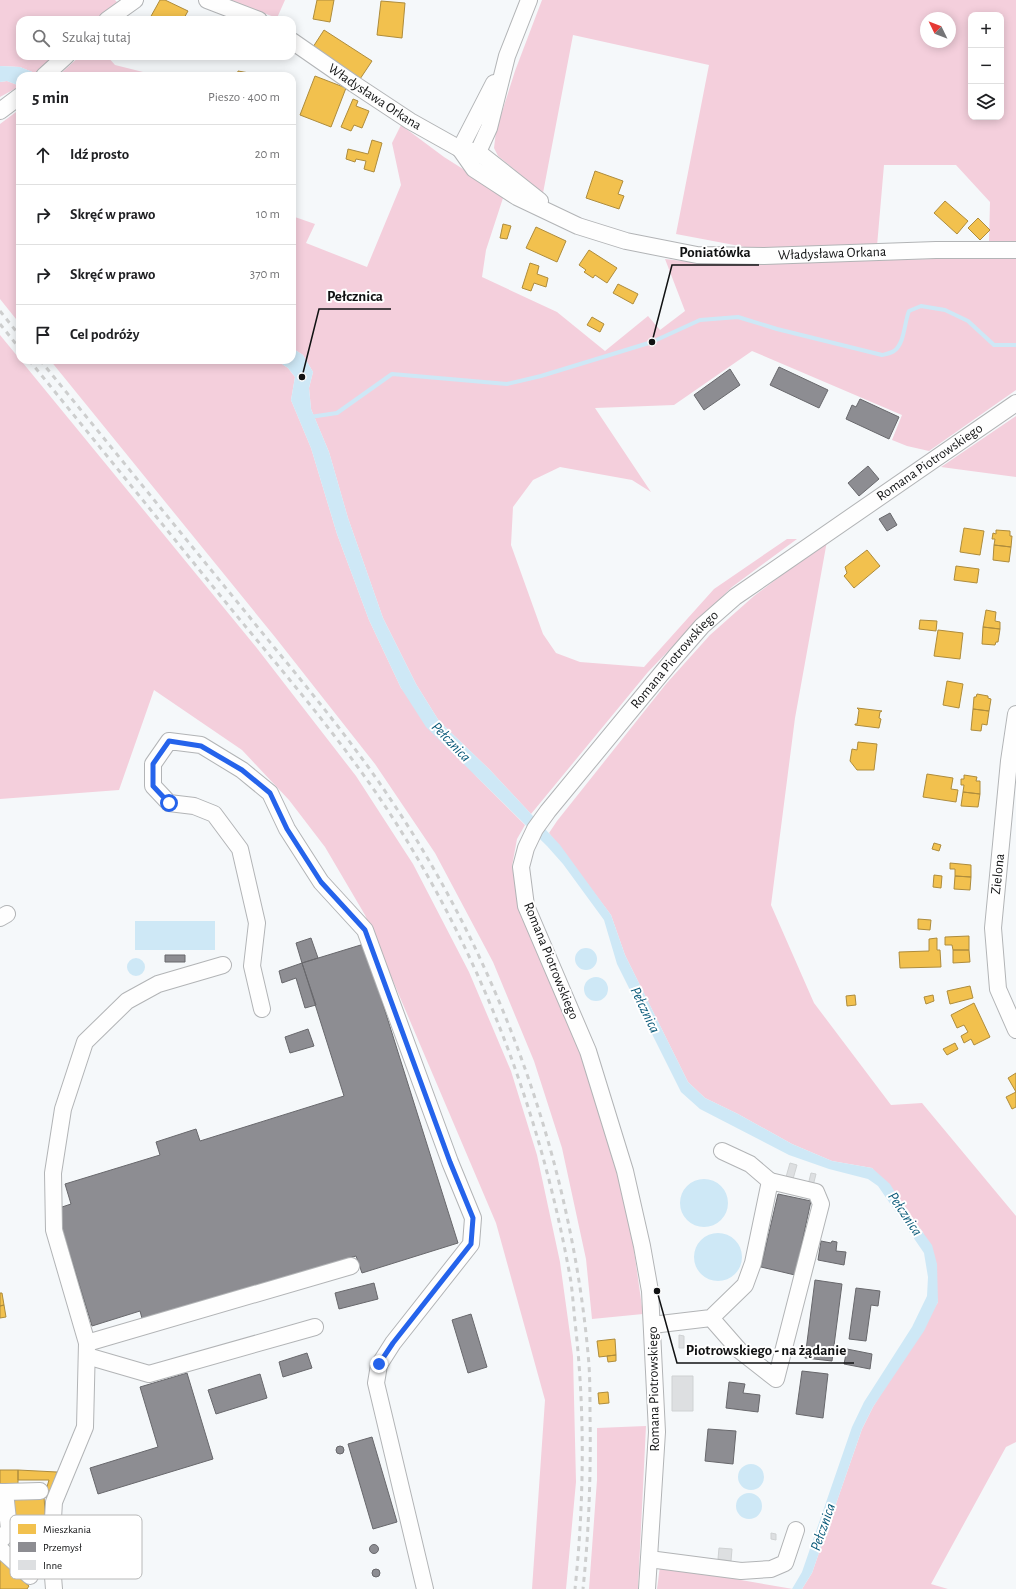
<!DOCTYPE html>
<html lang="pl">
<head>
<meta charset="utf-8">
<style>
  body { margin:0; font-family:"Alegreya Sans",sans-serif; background:#f2f2f2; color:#202124 }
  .controls { position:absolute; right:12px; top:12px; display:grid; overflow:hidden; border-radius:8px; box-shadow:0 2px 10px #0003 }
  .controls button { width:36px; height:36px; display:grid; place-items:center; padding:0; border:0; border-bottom:1px solid #e0e0e0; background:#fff; color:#202124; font:20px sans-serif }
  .compass { position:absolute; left:920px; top:12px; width:36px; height:36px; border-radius:50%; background:#fff; box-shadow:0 2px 10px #0003; rotate:313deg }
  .stop { position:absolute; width:12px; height:12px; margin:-9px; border:3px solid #2563eb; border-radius:50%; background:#fff }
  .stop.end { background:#2563eb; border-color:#fff; box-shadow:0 1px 4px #0008 }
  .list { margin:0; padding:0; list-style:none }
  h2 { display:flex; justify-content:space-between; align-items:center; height:52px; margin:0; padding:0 16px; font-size:17px }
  h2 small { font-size:13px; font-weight:400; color:#757577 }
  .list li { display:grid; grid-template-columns:26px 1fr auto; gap:12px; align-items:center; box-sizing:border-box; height:60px; padding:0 16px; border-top:1px solid #e0e0e0 }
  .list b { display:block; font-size:15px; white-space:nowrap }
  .list em { font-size:13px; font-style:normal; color:#757577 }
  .icon { flex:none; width:22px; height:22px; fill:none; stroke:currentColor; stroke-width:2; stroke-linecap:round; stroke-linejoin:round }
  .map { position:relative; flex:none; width:1016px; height:1589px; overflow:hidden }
  .search { position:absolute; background:#fff; box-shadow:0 2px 10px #0003; left:16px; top:16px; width:280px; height:44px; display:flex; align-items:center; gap:10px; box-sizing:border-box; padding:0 14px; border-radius:12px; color:#757577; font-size:15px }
  .panel { position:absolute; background:#fff; box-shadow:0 2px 10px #0003; left:16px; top:72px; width:280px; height:292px; border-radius:12px }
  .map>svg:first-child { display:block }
</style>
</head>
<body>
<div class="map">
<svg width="1016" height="1589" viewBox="0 0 1016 1589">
  <rect width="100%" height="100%" fill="#f5f8fa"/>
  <!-- green -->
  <path fill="#f4cfdc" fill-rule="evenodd" d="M0,0H115L117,2L94,20H20V56H55L37,74L20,67L0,66Z
    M229,0H285L277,18Z
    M542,0H1016V241H989L990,202L956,165H884L877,246L750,248L676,234L709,65L573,35L543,193L498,156L494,148L496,131L515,71ZM971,15H1001V117H971ZM926,18H950V42H926Z
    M80,56H107L115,65L159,76H58Z
    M7,81L20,86L0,97V82Z
    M20,109V324L0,299V124Z
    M401,125L444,157L504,195L486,250L482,277L557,312L605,351L648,316L660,330L685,311L665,259L700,263H768L1016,257V390L929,451L907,446L892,440L902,415L752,351L674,405L595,408L651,492L632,480L560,467L533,480L513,507L511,545L543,634L556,653L580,662L644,667L714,589L787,539H797L732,587L698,620L648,672L531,814L490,770L439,721L416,684L383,618L348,518L329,452L311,409L309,388L313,372L303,355L292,348V216L315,224L306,243L367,267L401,185L392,143Z
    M0,335L256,647L356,776L413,864L469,972L511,1071L537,1155L560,1262L573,1356L576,1482L566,1589H532L545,1400L496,1223L365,915L325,847L289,800L242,750L154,690L119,790L0,799Z
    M50,360H276L288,368L295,377L291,400L311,448L337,534L369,620L401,688L477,777L525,825L517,839L512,866L520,909L582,1054L618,1173L633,1243L643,1314L592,1319L586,1259L562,1148L534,1061L493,962L435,853L375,764L275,637Z
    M1016,416V477L941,467Z
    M827,541L795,718L771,905L814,1003L891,1105L922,1103L1016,1216V1442L1006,1447L931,1584L948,1589H802L812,1573L862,1429L873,1407L938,1302L923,1232L872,1168L832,1161L792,1144L738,1114L705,1098L688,1082L625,955L611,915L549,833L557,821L666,684L710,635L754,596Z
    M646,1426L638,1589H589L597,1480V1428Z
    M660,1566L793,1589H657Z"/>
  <!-- water -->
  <path fill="#cee8f6" d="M0,66L20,67L43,76H20V86L7,81L0,82Z
    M292,348L303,355L313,372L309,388L311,409L329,452L348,518L383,618L416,684L439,721L490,770L560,845L611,915L625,955L688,1082L705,1098L738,1114L792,1144L832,1161L872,1168L890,1184L904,1207L932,1245L937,1264L938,1302L924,1331L873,1407L862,1429L812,1573L802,1589H792L802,1572L852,1427L864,1402L912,1327L927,1296L928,1277L924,1253L878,1186L868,1179L829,1169L789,1155L700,1109L681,1092L617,964L604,920L563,864L547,846L426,727L401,688L369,620L337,534L311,448L291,400L295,377L288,368L276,360H292Z
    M135,921H215V950H135Z
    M575 959a11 11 0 1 1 22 0a11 11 0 1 1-22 0Z
    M127 967a9 9 0 1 1 18 0a9 9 0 1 1-18 0Z
    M584 989a12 12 0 1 1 24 0a12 12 0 1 1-24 0Z
    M680 1203a24 24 0 1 1 48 0a24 24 0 1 1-48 0Z
    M694 1257a24 24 0 1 1 48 0a24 24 0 1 1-48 0Z
    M738 1477a13 13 0 1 1 26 0a13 13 0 1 1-26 0Z
    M736 1506a13 13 0 1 1 26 0a13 13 0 1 1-26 0Z"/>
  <!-- homes -->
  <path fill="#f2c14e" stroke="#ae8c3c" d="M160,0H165L188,11L183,20H154L150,18Z
    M317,0H334L330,22L313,19Z
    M381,1L405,3L402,38L377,35Z
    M324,30L372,61L360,79L313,47Z
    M238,71L266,76H237Z
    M315,76L346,88L331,127L300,115Z
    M353,99L358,101L356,106L369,111L362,128L354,125L351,131L341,127Z
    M372,140L382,143L374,172L364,169L366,161L356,159L355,162L346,159L348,149L368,154Z
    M595,171L623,181L618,194L624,196L619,209L586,198Z
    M945,201L968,221L957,234L934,213Z
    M978,218L990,230L980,240L968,228Z
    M503,224L511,226L507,239L500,238Z
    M536,227L566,241L557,262L526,248Z
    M589,250L617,268L607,283L595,275L593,278L584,272L586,270L579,265Z
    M530,263L539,266L537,274L548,278L546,287L534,283L531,291L522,288Z
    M618,284L638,294L633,304L613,293Z
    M592,317L604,324L600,332L587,325Z
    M964,528L984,531L980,555L960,552Z
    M996,530L1010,531V536H1012L1011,547L994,545L995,539H992L993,533L996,534Z
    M994,545L1011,547L1009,562L993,560Z
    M867,550L880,566L854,588L844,576L847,573L845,567Z
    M956,566L979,569L977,583L954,580Z
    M986,610L996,612L995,621L1000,622V629L983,627Z
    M920,620L937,621L936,631L919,629Z
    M983,627L1000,629L998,642H996L995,645L982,644Z
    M938,630L963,633L960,659L934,656Z
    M947,681L963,684L959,708L943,705Z
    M977,694L988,696V698L991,699L989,711L973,709L974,697H976Z
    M857,708L882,711L880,712L879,718L881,719L879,728L855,725V724H857L859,710Z
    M973,709L989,711L987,725L982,724L981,731L971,730Z
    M858,742L877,744L874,770H857L850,761L852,749L857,750Z
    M927,774L953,778L951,789L958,790L956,802L923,797Z
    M964,775L977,777L976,781H980V794L963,792L964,785H961V779H964Z
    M963,792L980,794L978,807L961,806Z
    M934,843L941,845L939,851L932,849Z
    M950,863L971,865V877L955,876V869H950Z
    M934,875L942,876L941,888L933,887Z
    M955,876L971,877L970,890L954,889Z
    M918,919L931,920L930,930L918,929Z
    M969,936V950H953L952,945H945V937Z
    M937,938V950H940L941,967L900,968L899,952L929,951V939Z
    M953,950H969L970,962L953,963Z
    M970,986L973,998L950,1004L947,991Z
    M855,995L856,1005L847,1006L846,996Z
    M933,995L934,1001L926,1004L924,997Z
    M974,1003L990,1037L974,1045L971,1039L964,1043L961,1036L968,1032L964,1025L957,1028L951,1015Z
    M955,1043L958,1049L947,1055L943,1049Z
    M1016,1073V1107L1012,1109L1006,1097L1016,1092L1008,1078Z
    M0,1293H2L4,1305L0,1306Z
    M4,1305L6,1317L0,1318V1306Z
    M615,1339L616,1355L599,1357L597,1341Z
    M616,1355V1361L608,1362L607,1356Z
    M608,1392L609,1403L599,1404L598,1393Z
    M0,1470H18V1486H0Z
    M18,1470L57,1472L49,1498L44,1497L49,1480H18Z
    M44,1497L46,1525L13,1527L11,1500Z
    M0,1560L8,1567L10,1564L20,1573L17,1576L29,1586L27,1589H0Z"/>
  <!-- industry -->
  <path fill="#8d8d92" stroke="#68686c" d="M779,367L828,390L819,408L770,385Z
    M730,369L740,385L704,410L694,395Z
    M860,399L899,417L889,439L846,419L852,405L856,407Z
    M868,466L879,479L859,496L848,483Z
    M890,513L897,525L887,531L879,519Z
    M311,938L318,958L302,963L296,943Z
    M364,944L458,1243L362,1273L356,1256L143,1322L140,1311L92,1326L56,1209L71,1204L65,1184L160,1155L156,1142L196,1129L200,1141L344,1096L302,963Z
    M165,955H185V962H165Z
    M302,963L316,1005L305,1008L296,978L282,983L279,971Z
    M308,1029L314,1046L290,1053L285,1037Z
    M778,1194L811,1201L795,1275L761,1267Z
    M821,1241L831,1243L832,1241L837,1242L836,1251L846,1252L844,1265L818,1260Z
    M815,1280L842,1284L832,1361L805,1358Z
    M374,1283L378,1299L339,1309L335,1293Z
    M856,1288L880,1291L878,1306L871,1305L866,1341L849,1339Z
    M471,1314L487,1367L468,1373L452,1320Z
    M847,1349L872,1354L870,1369L844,1364Z
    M307,1353L312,1368L283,1377L279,1362Z
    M802,1371L828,1374L823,1418L796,1414Z
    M187,1373L213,1459L98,1494L90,1468L158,1447L140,1387Z
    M260,1374L267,1398L216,1414L208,1390Z
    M729,1382L745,1384L743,1393L760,1395L758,1412L726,1408Z
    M708,1429L736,1431L733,1464L705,1461Z
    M372,1437L397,1522L373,1529L348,1444Z
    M336 1450a4 4 0 1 1 8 0a4 4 0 1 1-8 0Z
    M369.5 1549a4.5 4.5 0 1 1 9 0a4.5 4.5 0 1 1-9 0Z
    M372 1573a4 4 0 1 1 8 0a4 4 0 1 1-8 0Z"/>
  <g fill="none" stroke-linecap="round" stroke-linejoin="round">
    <!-- stream -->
    <path stroke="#cee8f6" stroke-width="4" d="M310,417L337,413L392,374L507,384L541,376L652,342L700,320L738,317L777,329L882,355C886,354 891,353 894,351C905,343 904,323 909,311L921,306L945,310L968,321L994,345H1016"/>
  </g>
  <!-- building -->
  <path fill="#dddfe1" stroke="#cfd2d3" d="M790,1163L797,1165L793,1179L786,1177Z
    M811,1173L816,1174L813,1186L808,1185Z
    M679,1335L684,1336V1348H679Z
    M672,1376H693V1411H672Z
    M771,1533L776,1534V1540L771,1539Z
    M719,1548L732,1549L731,1561L718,1559Z"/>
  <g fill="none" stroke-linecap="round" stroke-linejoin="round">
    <defs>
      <g id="minor">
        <path d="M207,0L259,20"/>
        <path d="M107,20L135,0"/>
        <path id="s1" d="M292,41L354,84L410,121L460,149L478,152L540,201"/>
        <path d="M44,76L66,56"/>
        <path d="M0,111L20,96"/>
        <path id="s2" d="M460,149L474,169L494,182L517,197L578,226L626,241L697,255L764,256L936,250H1016"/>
        <path d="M460,149L494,83"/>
        <path d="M478,152L489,128L507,56L529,0"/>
        <path d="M1016,714L1009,761L993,928L998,989L1016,1030"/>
        <path d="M0,918L7,914"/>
        <path d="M262,1009L252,966L257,923L240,849L214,814L194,806L169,803L153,786V764L169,741L201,745L242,770L270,793L287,829L321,882L365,930L450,1162L473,1218L471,1244L393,1343L379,1365L376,1383L425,1589"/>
        <path d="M722,1151L750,1164L770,1181"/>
        <path d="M652,1325L711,1318L745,1285L753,1263L770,1181L816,1192L821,1204L776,1379L739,1350L711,1318"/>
        <path d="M87,1343L351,1266"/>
        <path d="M87,1356L149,1374L315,1327"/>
        <path d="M0,1492H5L9,1529L3,1538H0"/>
        <path d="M5,1492L40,1491"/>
        <path d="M0,1549L30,1576"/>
        <path d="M649,1559L741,1571L771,1569L785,1563L796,1530"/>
        <path d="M54,1589L51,1552L54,1502L85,1427L87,1343L54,1230L53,1173L63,1109L85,1042L127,1001L158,984L223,965"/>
        <path id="s3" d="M647,1589L657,1432L650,1291L642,1246L625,1171L588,1051L526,906L521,867L526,848L535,829L548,811L675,657L702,626L735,597L1016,403"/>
      </g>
    </defs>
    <!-- minor casing -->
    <use href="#minor" stroke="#b2b4b6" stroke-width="18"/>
    <!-- minor -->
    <use href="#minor" stroke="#fefefe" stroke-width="16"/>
    <!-- rail -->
    <path stroke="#cdcece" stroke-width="3" stroke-dasharray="5 5" stroke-linecap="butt" d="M0,311L20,336
      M0,324L20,349
      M29,360C100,447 170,534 241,621C290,680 340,739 383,803C479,948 541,1111 571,1282C573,1298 574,1314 576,1331C585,1416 584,1503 575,1589
      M40,360C108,443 175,526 243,609C293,671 345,731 389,797C501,963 573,1166 589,1365C590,1382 590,1398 590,1414C591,1473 589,1531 583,1589"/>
  </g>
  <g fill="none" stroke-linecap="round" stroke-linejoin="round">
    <!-- route -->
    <path stroke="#2563eb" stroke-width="5" d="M169,803L153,786V764L169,741L201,746L242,770L270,793L287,829L321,882L365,930L450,1162L473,1218L471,1244L393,1343L379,1364"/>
  </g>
  <g text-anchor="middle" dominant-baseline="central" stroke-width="4" stroke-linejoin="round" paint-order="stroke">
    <!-- street labels -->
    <g font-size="14" fill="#111213" stroke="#fff">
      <text stroke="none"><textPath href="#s1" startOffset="100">Władysława Orkana</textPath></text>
      <text stroke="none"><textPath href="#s2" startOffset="401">Władysława Orkana</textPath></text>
      <text stroke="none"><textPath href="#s3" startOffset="1328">Romana Piotrowskiego</textPath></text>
      <text stroke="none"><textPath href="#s3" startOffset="1004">Romana Piotrowskiego</textPath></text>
      <text transform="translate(998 874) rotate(-84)">Zielona</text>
      <text transform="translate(551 961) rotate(68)">Romana Piotrowskiego</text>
      <text transform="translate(654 1389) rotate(-91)">Romana Piotrowskiego</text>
    </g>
    <!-- water labels -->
    <g font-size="15" font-style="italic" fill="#065777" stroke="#fff">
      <text transform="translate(451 742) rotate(46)">Pełcznica</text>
      <text transform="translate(645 1010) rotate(64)">Pełcznica</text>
      <text transform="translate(905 1214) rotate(56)">Pełcznica</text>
      <text transform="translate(823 1527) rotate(-71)">Pełcznica</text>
    </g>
  </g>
  <!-- legend -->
  <rect x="10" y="1515" width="132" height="64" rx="6" fill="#fff" stroke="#b8b8b8" stroke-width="1"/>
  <rect x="18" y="1524" width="18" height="10" fill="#f2c14e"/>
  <rect x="18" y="1542" width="18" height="10" fill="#8d8d92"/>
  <rect x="18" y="1560" width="18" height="10" fill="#dddfe1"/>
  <g font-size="11" fill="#111213">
    <text x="43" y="1533">Mieszkania</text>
    <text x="43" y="1551">Przemysł</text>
    <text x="43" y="1569">Inne</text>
  </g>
  <!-- callouts -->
  <path fill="none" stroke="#111213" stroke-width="1.5" d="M652 342L672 265H759M302 377L319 309H391M657 1291L677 1363H854"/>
  <g fill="#111213" stroke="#fff" stroke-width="1.5">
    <circle cx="652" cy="342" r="4"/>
    <circle cx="302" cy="377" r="4"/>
    <circle cx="657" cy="1291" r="4"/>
  </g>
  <g font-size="15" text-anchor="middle" font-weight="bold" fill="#111213" stroke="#fff" stroke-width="4" stroke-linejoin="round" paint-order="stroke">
    <text x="715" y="257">Poniatówka</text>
    <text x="355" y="301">Pełcznica</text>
    <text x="766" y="1355">Piotrowskiego - na żądanie</text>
  </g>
</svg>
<div class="controls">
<button>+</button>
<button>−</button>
<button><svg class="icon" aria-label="layers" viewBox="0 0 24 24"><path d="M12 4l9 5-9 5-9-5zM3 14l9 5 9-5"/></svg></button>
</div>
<svg class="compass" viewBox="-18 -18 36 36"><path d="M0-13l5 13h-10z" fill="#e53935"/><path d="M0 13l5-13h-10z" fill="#757577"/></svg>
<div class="stop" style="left:169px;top:803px"></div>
<div class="stop end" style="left:379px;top:1364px"></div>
<div class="search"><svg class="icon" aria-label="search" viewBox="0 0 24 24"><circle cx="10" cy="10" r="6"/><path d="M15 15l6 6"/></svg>Szukaj tutaj</div>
<section class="panel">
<h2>5 min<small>Pieszo · 400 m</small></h2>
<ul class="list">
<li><svg class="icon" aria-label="ahead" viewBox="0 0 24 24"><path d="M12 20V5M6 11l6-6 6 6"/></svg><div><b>Idź prosto</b></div><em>20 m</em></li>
<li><svg class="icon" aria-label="right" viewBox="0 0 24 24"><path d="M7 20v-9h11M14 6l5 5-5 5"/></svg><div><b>Skręć w prawo</b></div><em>10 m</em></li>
<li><svg class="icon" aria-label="right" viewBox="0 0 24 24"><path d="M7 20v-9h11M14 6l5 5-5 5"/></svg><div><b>Skręć w prawo</b></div><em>370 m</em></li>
<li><svg class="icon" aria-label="arrive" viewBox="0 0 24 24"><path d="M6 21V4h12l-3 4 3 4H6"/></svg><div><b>Cel podróży</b></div></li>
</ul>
</section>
</div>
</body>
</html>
